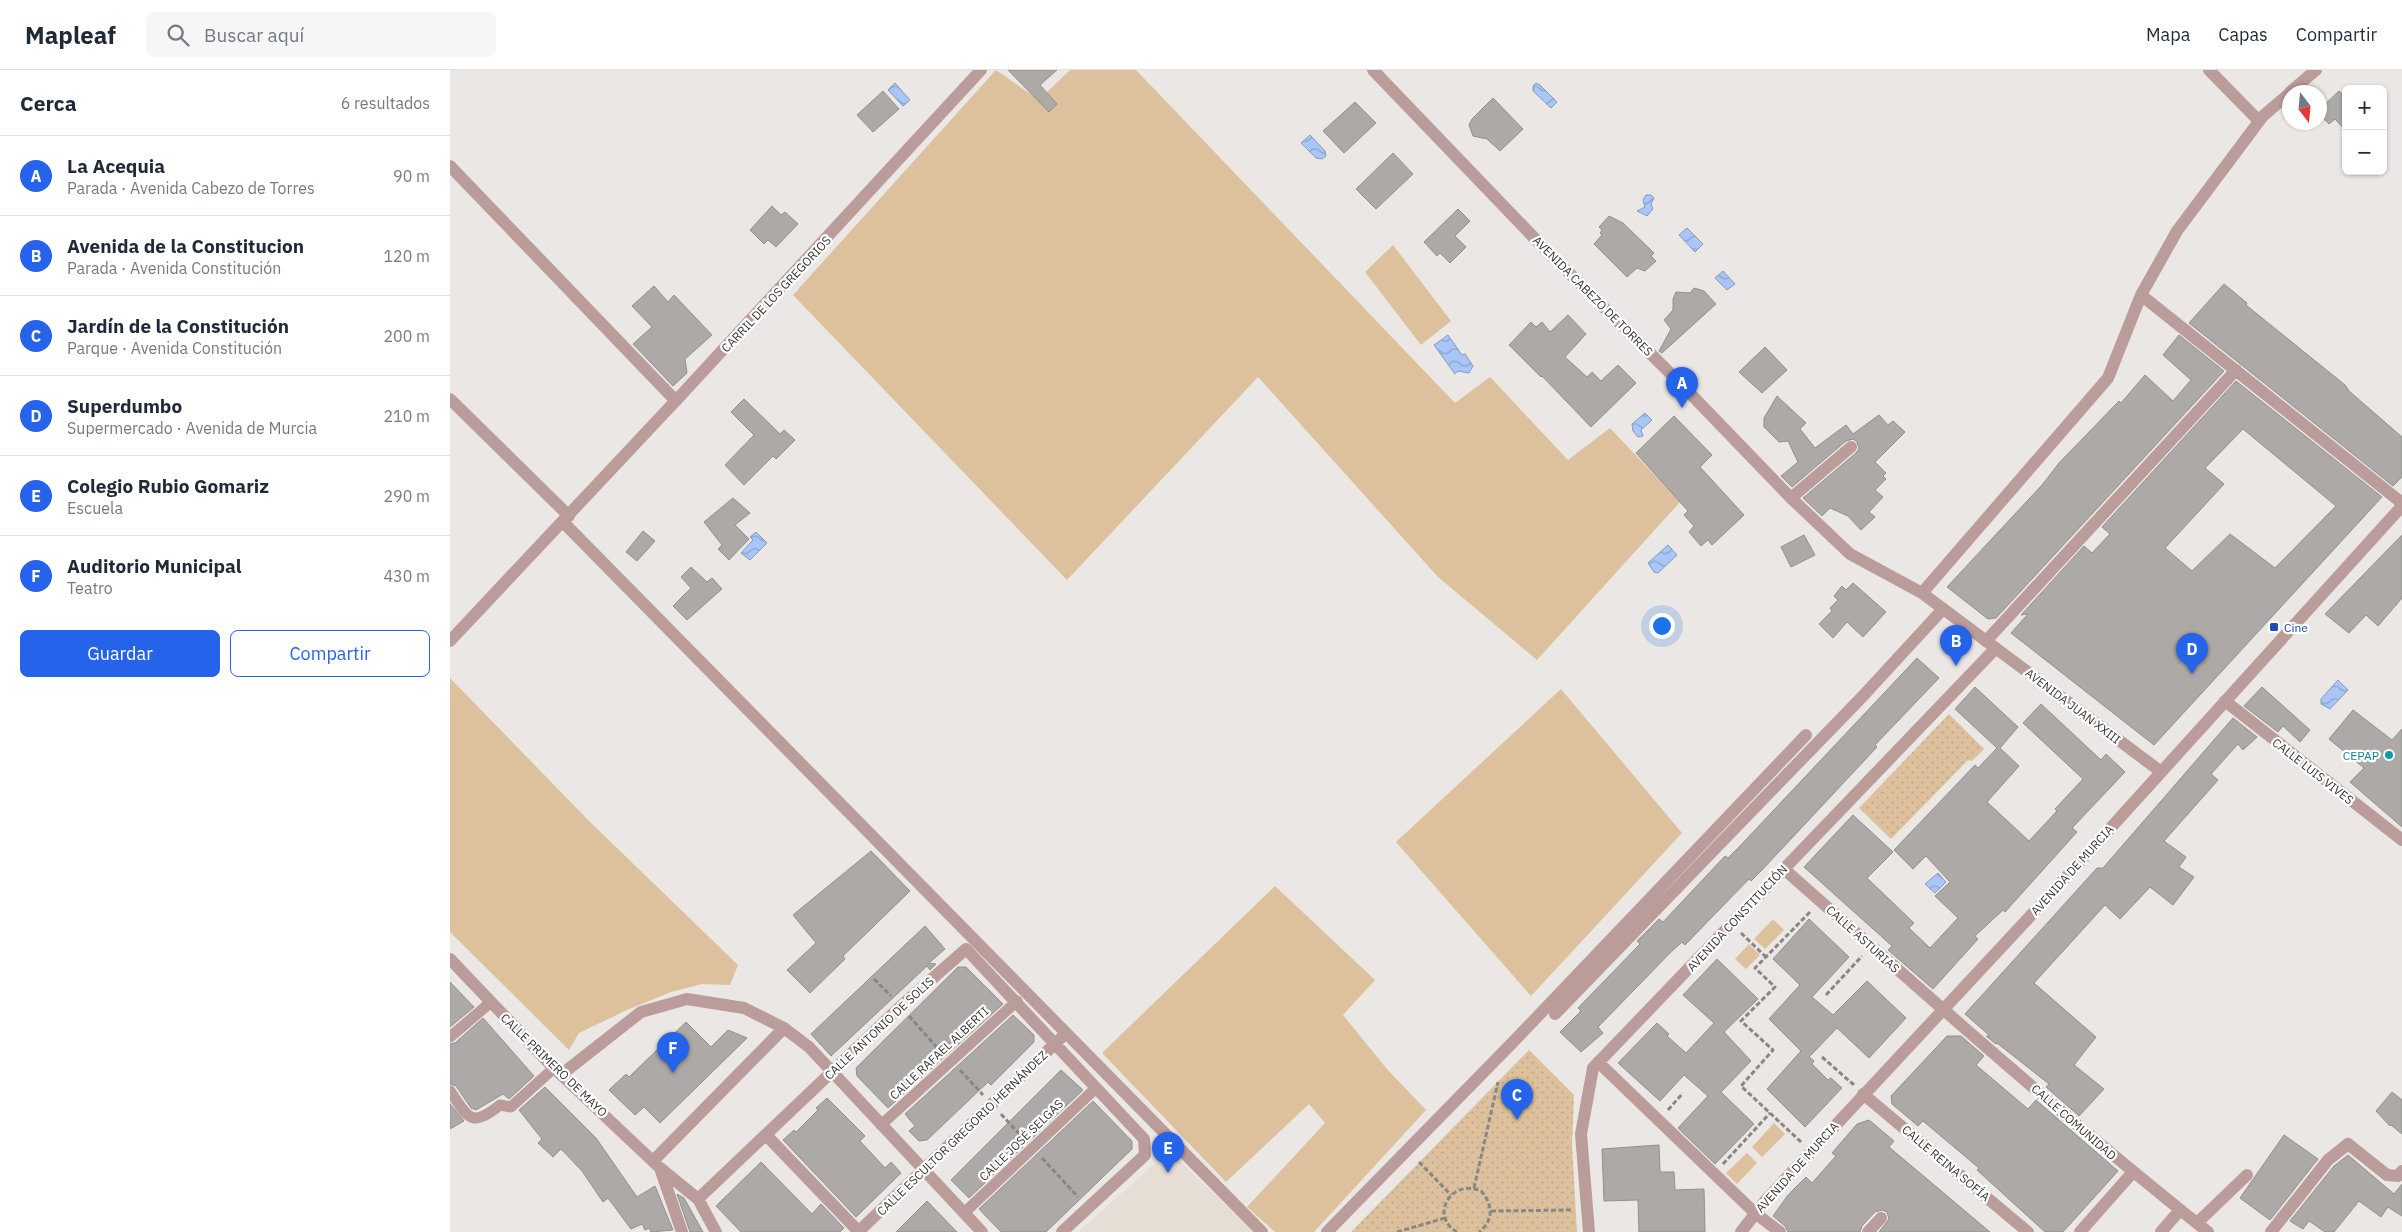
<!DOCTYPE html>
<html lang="es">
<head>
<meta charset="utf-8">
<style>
  body { margin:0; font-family:"IBM Plex Sans",sans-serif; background:#f6f6f7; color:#1f2937 }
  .controls { position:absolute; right:15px; top:15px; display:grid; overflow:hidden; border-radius:8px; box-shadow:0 1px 4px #0004 }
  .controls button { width:45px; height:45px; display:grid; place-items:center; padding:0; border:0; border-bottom:1px solid #e0e1e3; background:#fff; color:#1f2937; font:25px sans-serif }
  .compass { position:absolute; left:1832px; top:15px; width:45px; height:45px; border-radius:50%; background:#fff; box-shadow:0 1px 4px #0004; rotate:164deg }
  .you { position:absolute; left:1211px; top:555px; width:18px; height:18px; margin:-12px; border:4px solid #fff; border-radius:50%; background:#1a73e8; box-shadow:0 0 0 8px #1a73e833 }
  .badge { display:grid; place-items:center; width:32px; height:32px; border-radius:50%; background:#2563eb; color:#fff; font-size:16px; font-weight:700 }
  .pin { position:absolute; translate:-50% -41px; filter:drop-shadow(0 1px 2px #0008) }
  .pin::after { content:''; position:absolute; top:26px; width:18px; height:15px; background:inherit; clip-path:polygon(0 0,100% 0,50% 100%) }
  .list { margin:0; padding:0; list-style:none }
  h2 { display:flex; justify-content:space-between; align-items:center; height:65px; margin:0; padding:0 20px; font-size:21px }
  h2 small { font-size:16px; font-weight:400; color:#747a83 }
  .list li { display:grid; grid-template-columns:32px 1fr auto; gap:15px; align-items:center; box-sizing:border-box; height:80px; padding:0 20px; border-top:1px solid #e0e1e3 }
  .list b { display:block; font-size:19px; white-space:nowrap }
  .list p { margin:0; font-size:16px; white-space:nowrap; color:#747a83 }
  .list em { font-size:16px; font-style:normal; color:#747a83 }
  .actions { display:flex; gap:10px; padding:15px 20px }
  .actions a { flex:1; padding:11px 0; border:1px solid #2563eb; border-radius:8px; text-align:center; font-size:18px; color:#2563eb }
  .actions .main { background:#2563eb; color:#fff }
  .icon { flex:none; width:28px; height:28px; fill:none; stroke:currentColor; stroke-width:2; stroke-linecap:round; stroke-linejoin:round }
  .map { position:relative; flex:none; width:1952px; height:1162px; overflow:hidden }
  header { display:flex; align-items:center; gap:30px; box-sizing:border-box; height:70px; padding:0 25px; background:#fff; border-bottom:1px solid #e0e1e3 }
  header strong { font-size:24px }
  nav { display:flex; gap:28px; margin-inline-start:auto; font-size:18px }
  .search { width:350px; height:45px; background:#f6f6f7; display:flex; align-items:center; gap:12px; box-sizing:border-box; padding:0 18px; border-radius:8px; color:#747a83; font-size:19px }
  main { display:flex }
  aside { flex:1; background:#fff }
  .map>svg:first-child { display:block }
</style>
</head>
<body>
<header>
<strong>Mapleaf</strong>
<div class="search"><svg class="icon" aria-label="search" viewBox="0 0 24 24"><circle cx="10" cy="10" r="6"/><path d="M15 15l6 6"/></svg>Buscar aquí</div>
<nav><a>Mapa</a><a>Capas</a><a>Compartir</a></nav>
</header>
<main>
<aside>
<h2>Cerca<small>6 resultados</small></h2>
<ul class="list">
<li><span class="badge">A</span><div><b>La Acequia</b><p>Parada · Avenida Cabezo de Torres</p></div><em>90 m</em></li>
<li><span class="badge">B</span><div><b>Avenida de la Constitucion</b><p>Parada · Avenida Constitución</p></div><em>120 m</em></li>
<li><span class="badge">C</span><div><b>Jardín de la Constitución</b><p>Parque · Avenida Constitución</p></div><em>200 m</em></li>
<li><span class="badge">D</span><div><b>Superdumbo</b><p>Supermercado · Avenida de Murcia</p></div><em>210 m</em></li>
<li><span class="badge">E</span><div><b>Colegio Rubio Gomariz</b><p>Escuela</p></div><em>290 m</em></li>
<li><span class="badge">F</span><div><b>Auditorio Municipal</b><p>Teatro</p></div><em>430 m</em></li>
</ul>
<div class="actions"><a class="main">Guardar</a><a>Compartir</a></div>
</aside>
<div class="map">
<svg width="1952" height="1162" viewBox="0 0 1952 1162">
  <defs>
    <pattern id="park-dots" width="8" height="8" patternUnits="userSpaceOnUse" patternTransform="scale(1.25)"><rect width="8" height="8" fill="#ddc19c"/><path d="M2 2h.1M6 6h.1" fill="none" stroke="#bea687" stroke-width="1.8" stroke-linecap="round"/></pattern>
    <pattern id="water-waves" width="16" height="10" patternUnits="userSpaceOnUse" patternTransform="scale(1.25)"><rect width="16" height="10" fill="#a8c6f7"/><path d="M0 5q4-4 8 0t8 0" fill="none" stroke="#8aa2c9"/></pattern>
  </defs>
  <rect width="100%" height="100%" fill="#eae7e4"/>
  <!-- built -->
  <path fill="#e6ded4" d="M719,1081L804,1162H628Z"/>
  <!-- grass -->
  <path fill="#ddc19c" d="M546,0L589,30L620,0H686L1005,333L1040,307L1118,390L1160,358L1230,432L1087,590L988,507L808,307L617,510L343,225Z
    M943,175L1001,251L971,275L915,202Z
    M0,608L139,751L288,895L280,915L252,914L221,922L177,940L129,963L119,980L0,862Z
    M1111,619L1232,763L1081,926L946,772Z
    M825,816L925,910L893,945L936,998L976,1040L864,1162H825L797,1137L875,1053L859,1034L776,1112L652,983Z
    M1324,850L1334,860L1315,879L1304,869L1321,851Z
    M1299,874L1310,885L1296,899L1285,889Z
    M1324,1053L1335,1064L1312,1087L1302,1077Z
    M1297,1083L1307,1093L1287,1114L1276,1103Z"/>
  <!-- park -->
  <path fill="url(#park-dots)" d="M1499,644L1534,679L1522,691L1518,690L1441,769L1409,738Z
    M1079,980L1124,1025L1122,1075L1127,1162H901Z"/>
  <!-- water -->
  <path fill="url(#water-waves)" stroke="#869abc" d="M445,13L460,30L453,36L438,20Z
    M1086,13L1090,15L1107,32L1101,38L1083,21V16Z
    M860,65L875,81L876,86L872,89L866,88L851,73Z
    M1196,125H1201L1204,128L1201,134L1203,139L1197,146L1187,141L1195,137L1193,130Z
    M1237,158L1253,174L1245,182L1229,165Z
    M1273,201L1285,214L1277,220L1265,208Z
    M998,265L1012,285L1015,284L1023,296L1019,303L1008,301L1005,304L984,275Z
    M1195,343L1202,350L1191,360L1193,366L1188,367L1183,361L1182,354Z
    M306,462L317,473L300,490L291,483L303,470L300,467Z
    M1218,475L1227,485L1208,503L1204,502L1198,493Z
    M1888,610L1898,620L1880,639L1871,634V629Z
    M1488,803L1496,812L1485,823L1475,814Z"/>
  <!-- building -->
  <path fill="#aca9a6" stroke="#92908c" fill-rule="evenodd" d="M558,0H607L590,15L607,34L599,42Z
    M433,21L449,39L423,62L407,45Z
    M1889,21L1896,27V61L1885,49L1879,54L1870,45L1875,38L1873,36Z
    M1043,28L1073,59L1050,81L1037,69L1023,66L1019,55L1022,49Z
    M905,32L926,53L894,83L873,61Z
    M943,83L963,104L926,139L906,119Z
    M322,136L331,145L335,142L348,154L326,177L318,170L314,174L300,160Z
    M1008,139L1020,151L1005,166L1016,177L1000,193L990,183L987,186L974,172Z
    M1159,146L1173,153L1204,183L1201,186L1206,191L1195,201L1187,198L1177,207L1144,174L1152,165L1150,163L1152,160L1149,157Z
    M1774,214L1797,233L1796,235L1895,315L1899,321L1952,367V407L1943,416L1739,253Z
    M204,216L218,232L224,225L262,265L235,289L237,303L223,316L183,274L202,257L182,236Z
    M1244,218L1254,221L1266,234L1212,283L1209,281L1221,259L1214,250L1223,240V229L1226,222L1240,223Z
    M1118,245L1136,264L1115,287L1137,307L1142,302L1151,311L1168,295L1186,313L1141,357L1092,306L1091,307L1059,275L1081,252L1086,257L1092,252L1100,262Z
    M1729,265L1774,301L1546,548L1538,549L1497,517L1592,415L1609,393L1669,331L1671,333L1695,305L1723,331L1741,310L1713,285Z
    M1315,277L1337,300L1312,323L1289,302Z
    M1786,311L1932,427L1704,675L1561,563L1578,544L1571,545L1634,476L1642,483L1660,464L1652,457ZM1793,359L1886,436L1825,498L1780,464L1742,501L1715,478L1774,414L1755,398Z
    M1327,326L1356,353L1350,359L1365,378L1396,355L1403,364L1429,345L1438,355L1443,351L1455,362L1425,392L1436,403L1433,406L1436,409L1425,420L1433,427L1419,442L1425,447L1411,460L1398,446L1380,438L1372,446L1353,428L1406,383L1409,379L1407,372L1403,369L1396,371L1342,417L1331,406L1348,392L1338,371L1329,372L1314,357V348Z
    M294,329L330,364L334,360L345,370L326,389L323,386L294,415L275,395L304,365L281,342Z
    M1224,346L1262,385L1250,397L1294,445L1262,475L1258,470L1251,476L1239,462L1244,456L1234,445L1238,441L1186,383Z
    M283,428L300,443L285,455L299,469L279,490L268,479L272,475L254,452Z
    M193,461L205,471L187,491L176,482Z
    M1354,465L1365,485L1341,497L1331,477Z
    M1952,465V528L1928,556L1916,545L1899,563L1875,544Z
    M241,497L257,512L262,508L272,519L237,550L223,536L241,518L231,507Z
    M1403,513L1436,542L1413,567L1397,552L1383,568L1369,554L1382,541L1380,538L1388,530L1384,526L1392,516L1396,520Z
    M1467,588L1489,608L1425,675L1427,677L1312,800L1301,811L1299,809L1235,875L1232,872L1221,882L1148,957L1153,963L1131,982L1110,962L1131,941L1128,938L1190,874L1187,871L1209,849L1213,852L1275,786L1278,788L1289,777Z
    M1525,617L1568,657L1550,678L1569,696L1537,732L1579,771L1607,741L1605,739L1633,709L1573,653L1591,634L1651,690L1656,684L1675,702L1622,758L1627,762L1555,842L1553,840L1525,866L1528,869L1483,919L1438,880L1442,876L1354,797L1403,745L1443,782L1417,808L1464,853L1459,858L1480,878L1508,848L1485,826L1500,812L1476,786L1463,799L1444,780L1525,695L1528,698L1547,678L1505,639Z
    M1812,617L1860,660L1850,672L1833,656L1828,662L1794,636Z
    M1903,640L1942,670L1952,659V757L1900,712L1914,698L1879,669Z
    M1783,648L1807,667L1793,680L1788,674L1761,704L1768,710L1714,771L1736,787L1729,797L1744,807L1723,835L1700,817L1670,849L1655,835L1584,913L1646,967L1624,995L1654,1019L1629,1046L1596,1017L1599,1014L1547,973L1546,974L1536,966H1540L1515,944L1647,798H1653Z
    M421,781L460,821L393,886L395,889L360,923L337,900L366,873L343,845Z
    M1359,849L1399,887L1362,927L1383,945L1417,911L1456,948L1419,988L1387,958L1359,987L1364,991L1362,994L1378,1010L1381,1008L1392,1018L1355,1057L1317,1019L1351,981L1319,949L1350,915L1323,889Z
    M475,856L495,879L479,893L486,894L480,900L477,896L381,986L361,964Z
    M1267,889L1308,929L1274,962L1301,991L1271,1022L1304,1054L1265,1094L1228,1058L1258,1026L1234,1005L1210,1031L1168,993L1207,953L1219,964L1217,966L1236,983L1264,953L1233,925Z
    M508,897H516L553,934L438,1038L407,1006L406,998Z
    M0,912L24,937L0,957Z
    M563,945L584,965V972L541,1015L538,1012L477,1070L469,1071L459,1061L465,1056L455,1044Z
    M33,948L84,1006L59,1029L53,1024L26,1040L21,1038L6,1016L0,1014V974L5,973Z
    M236,952L261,977L278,960L297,968L210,1053L194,1037L185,1045L159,1020L176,1004L179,1007Z
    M1497,966H1511L1534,986L1526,995L1578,1039L1586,1030L1668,1101L1613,1162H1595L1527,1100L1529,1098L1473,1051L1468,1056L1442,1034L1441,1026Z
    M611,1000L633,1020L519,1128L501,1110Z
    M95,1017L146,1068L187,1127L205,1116L223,1160L201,1162L199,1158L195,1160L192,1154L181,1159L158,1128L153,1132L132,1101L111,1079L103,1087L88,1073L92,1069L69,1040Z
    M1942,1022L1952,1030V1064L1941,1055L1940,1056L1926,1041Z
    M377,1028L415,1066L410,1071L435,1098L441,1092L451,1103L406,1147L333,1070L344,1060L346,1062L368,1040L366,1038Z
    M643,1031L682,1071V1079L596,1162H551L529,1139Z
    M0,1034L14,1051L0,1059Z
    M1419,1050L1444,1071L1439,1077L1540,1162H1429L1439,1149L1437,1142L1432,1140L1425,1142L1412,1156L1410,1162H1338L1335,1156L1323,1146L1338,1125L1356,1107L1362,1113L1386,1086L1382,1083L1407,1054Z
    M1834,1065L1868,1089L1820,1150L1790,1128Z
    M1209,1075L1210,1102H1224L1225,1120L1254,1119L1255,1162H1189L1188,1130L1154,1131L1152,1079Z
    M1898,1085L1944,1124L1952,1114V1146L1938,1137L1931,1147L1909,1131L1884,1162H1875L1859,1151L1853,1159L1840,1151L1884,1096Z
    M311,1092L362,1144L371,1134L394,1158L390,1162H291L266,1136Z
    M227,1124L234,1128L253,1162H240Z
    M477,1131L507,1162H446Z"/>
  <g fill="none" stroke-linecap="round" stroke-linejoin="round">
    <!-- path -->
    <path stroke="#898785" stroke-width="3" stroke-dasharray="5 2.5" stroke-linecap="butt" d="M1291,863L1316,887
      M424,909L441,926
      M1376,925L1412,886
      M459,946L491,982
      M1372,987L1404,1015
      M510,1000L533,1025
      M1218,1040L1233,1023
      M551,1044L574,1069
      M1351,1072L1291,1016L1323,980L1291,951L1325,917L1305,898L1361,841
      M592,1088L628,1127
      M969,1092L1001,1125
      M1273,1094L1320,1043
      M1024,1118L1048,1012
      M1041,1141L1123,1140
      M947,1162L995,1148
      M1007,1162C979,1146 1001,1108 1031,1121C1043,1134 1044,1151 1029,1162"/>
    <!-- pedestrian -->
    <path stroke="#ba9d9b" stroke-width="11" d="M0,967L41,932
      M0,1021C18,1047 20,1059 50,1035L61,1037L104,998
      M431,1055L567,931
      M514,1143L646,1018"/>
    <!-- minor -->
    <path stroke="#ba9d9b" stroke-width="12" d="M1759,0L1809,51
      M1840,22L1866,0
      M0,96L226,331
      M1691,225L1952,433
      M0,329L119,446
      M1341,428L1401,377
      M113,452L812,1162
      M1472,523L1658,308L1691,225L1727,161L1813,46L1840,23
      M0,571L233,323L531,0
      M1536,571L1786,300
      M1775,631L1952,770
      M1334,799C1473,922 1612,1046 1758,1162
      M0,889L104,998L210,1098L248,1129L266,1162
      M1105,944L1412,627L1493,539
      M1148,992L1305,1143L1330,1162
      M112,1004L191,942L237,929L294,938L334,958L359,977L532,1162
      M1413,1024L1578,1162
      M316,1065L409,1162
      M203,1091L334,958
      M210,1098L232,1162
      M248,1129L450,937L516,879L694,1069L695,1085L612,1162
      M1747,1153L1797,1105
      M408,1162L612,967
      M877,1162L1066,969L1356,665
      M1139,1162L1131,1064L1143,998L1545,579
      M1418,1162L1431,1148
      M1630,1162L1683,1102
      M1711,1162L1730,1140
      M1821,1162L1878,1090L1898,1074L1937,1105L1948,1106L1952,1101"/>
    <!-- tertiary -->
    <path stroke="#ba9d9b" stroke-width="12" d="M923,0L1093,177L1230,313L1341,428L1400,484L1472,523L1710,701
      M1291,1162L1316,1130L1599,826L1952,436"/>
  </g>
  <!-- markers -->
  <rect fill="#1a4fb4" stroke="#fff" stroke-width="2" x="1819" y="552" width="10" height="10" rx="2.5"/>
  <circle fill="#0f9aa8" stroke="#fff" stroke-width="2" cx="1939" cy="685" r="5"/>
  <g text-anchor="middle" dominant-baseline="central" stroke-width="4.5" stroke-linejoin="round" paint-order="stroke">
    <!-- street labels -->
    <g font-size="12" fill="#363534" stroke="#fff">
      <text transform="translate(326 224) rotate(-47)">CARRIL DE LOS GREGORIOS</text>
      <text transform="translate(1143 226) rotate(45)">AVENIDA CABEZO DE TORRES</text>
      <text transform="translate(1623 636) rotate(37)">AVENIDA JUAN XXIII</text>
      <text transform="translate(1863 701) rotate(38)">CALLE LUIS VIVES</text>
      <text transform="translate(1622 800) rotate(-48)">AVENIDA DE MURCIA</text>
      <text transform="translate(1287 848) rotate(-47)">AVENIDA CONSTITUCIÓN</text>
      <text transform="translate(1413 869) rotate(42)">CALLE ASTURIAS</text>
      <text transform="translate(429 958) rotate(-43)">CALLE ANTONIO DE SOLIS</text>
      <text transform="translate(489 983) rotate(-43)">CALLE RAFAEL ALBERTI</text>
      <text transform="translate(104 995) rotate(44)">CALLE PRIMERO DE MAYO</text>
      <text transform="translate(1624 1052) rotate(41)">CALLE COMUNIDAD</text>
      <text transform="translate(512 1063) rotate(-44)">CALLE ESCULTOR GREGORIO HERNÁNDEZ</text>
      <text transform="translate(571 1070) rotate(-44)">CALLE JOSÉ SELGAS</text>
      <text transform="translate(1496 1093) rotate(40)">CALLE REINA SOFÍA</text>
      <text transform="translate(1347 1097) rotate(-48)">AVENIDA DE MURCIA</text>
    </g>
    <!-- transit labels -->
    <g font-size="12" fill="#164399" stroke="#fff" text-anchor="start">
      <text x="1834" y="557">Cine</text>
    </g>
    <!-- culture labels -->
    <g font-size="12" fill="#0d838f" stroke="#fff" text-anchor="end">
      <text x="1929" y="685">CEPAP</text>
    </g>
  </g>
</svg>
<div class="controls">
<button>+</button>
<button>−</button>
</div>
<svg class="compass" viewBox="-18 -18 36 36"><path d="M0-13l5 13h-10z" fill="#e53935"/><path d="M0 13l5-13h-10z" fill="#747a83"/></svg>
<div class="you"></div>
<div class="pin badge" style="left:1232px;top:338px">A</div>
<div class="pin badge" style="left:1506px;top:596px">B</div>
<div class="pin badge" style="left:1067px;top:1050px">C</div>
<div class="pin badge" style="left:1742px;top:604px">D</div>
<div class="pin badge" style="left:718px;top:1103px">E</div>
<div class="pin badge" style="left:223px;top:1003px">F</div>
</div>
</main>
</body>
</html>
